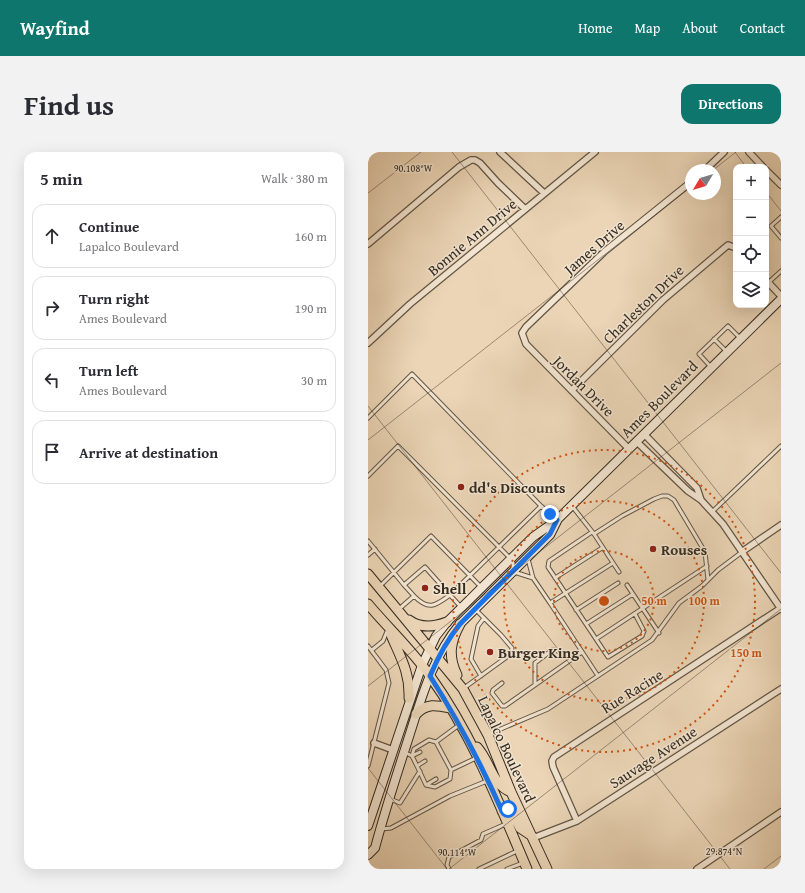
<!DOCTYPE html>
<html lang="en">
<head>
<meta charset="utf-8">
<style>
  body { margin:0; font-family:"Gentium Book Plus",serif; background:#f2f2f3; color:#2b2b33 }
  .controls { position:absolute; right:12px; top:12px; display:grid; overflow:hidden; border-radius:8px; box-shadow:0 4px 16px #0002 }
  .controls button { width:36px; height:36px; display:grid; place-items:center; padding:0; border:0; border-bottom:1px solid #e1e1e2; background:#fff; color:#2b2b33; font:20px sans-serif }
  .compass { position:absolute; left:317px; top:12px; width:36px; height:36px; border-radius:50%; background:#fff; box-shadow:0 4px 16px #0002; rotate:232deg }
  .stop { position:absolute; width:12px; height:12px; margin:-9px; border:3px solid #1a73e8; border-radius:50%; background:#fff }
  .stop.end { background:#1a73e8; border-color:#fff; box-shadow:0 1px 4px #0008 }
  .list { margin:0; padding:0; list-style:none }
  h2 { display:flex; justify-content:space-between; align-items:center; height:52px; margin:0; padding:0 16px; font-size:17px }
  h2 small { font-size:13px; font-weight:400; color:#7c7c81 }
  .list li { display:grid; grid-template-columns:26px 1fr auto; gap:12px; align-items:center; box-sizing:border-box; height:64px; margin:0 8px 8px; padding:0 8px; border:1px solid #e1e1e2; border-radius:12px }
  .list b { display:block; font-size:15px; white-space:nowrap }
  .list p { margin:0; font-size:13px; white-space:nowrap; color:#7c7c81 }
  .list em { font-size:13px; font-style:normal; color:#7c7c81 }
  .icon { flex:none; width:22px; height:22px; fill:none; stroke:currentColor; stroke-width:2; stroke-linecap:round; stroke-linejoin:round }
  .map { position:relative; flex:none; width:413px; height:717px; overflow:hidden; border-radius:12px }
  header { display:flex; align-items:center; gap:24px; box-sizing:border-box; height:56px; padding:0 20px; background:#0f766e; color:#fff }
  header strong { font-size:19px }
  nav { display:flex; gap:22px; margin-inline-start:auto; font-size:14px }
  .intro { display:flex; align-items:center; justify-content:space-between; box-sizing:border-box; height:96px; padding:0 24px }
  h1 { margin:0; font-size:28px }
  .button { padding:10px 18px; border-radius:12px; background:#0f766e; color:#fff; font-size:14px; font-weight:700 }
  main { display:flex; gap:24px; padding:0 24px }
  aside { flex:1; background:#fff; border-radius:12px; box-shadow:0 4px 16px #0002 }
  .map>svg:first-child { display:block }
</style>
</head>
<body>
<header>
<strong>Wayfind</strong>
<nav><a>Home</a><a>Map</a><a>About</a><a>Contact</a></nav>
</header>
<div class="intro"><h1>Find us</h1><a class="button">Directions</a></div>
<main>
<aside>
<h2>5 min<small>Walk · 380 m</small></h2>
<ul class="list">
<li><svg class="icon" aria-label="ahead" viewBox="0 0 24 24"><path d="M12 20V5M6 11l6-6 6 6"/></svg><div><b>Continue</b><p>Lapalco Boulevard</p></div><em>160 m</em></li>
<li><svg class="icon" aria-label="right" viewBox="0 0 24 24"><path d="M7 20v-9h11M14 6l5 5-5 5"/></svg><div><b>Turn right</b><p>Ames Boulevard</p></div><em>190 m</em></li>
<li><svg class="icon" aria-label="left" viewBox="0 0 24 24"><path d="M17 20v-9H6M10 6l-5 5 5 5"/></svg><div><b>Turn left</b><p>Ames Boulevard</p></div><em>30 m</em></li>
<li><svg class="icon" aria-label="arrive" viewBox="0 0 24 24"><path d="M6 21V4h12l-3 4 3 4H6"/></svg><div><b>Arrive at destination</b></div></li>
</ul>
</aside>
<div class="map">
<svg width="413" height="717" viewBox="0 0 413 717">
  <rect width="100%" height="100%" fill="#ebd5b6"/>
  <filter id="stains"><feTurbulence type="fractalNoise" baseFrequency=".005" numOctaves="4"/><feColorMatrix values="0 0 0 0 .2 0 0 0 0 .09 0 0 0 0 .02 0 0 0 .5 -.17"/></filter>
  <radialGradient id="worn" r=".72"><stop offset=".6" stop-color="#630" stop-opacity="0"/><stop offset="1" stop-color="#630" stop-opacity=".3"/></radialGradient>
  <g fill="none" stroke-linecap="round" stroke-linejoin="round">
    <defs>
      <path id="lane" d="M413,65L403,74L413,86
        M400,131L413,119
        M346,187L359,200
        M342,214L331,202L360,174L372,186
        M0,266L44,222L173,354
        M0,324L30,294L143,407L145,411V417
        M204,354L226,382L254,364L286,347L294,344H300L306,348L337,400L340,428
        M344,360L413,294
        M224,380L181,409L180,415L240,505L274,484L276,479L267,462
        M226,382L251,420
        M0,389L36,433
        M0,403L7,397
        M160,407L165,426L182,451L245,411
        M146,420L165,426
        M187,426L234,396
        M259,433L291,481
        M11,435L63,384L113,435
        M182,451L230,524
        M93,455L82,443L173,354L188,367
        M31,457L46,444C61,459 67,454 82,443L57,415L36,433L46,444
        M208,458L250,431
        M218,472L265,442
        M228,487L339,414
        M0,494L18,518L21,531L0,614
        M4,498L15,489L20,477
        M113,524L103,507L110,474L116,466
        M134,531L125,538L124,541L134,554H137L214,500
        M167,533V511L184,498H188L204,507
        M96,536L143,502L144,496L133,483L108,458
        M91,573L68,590L83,618L108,606
        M121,582L180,557L284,488L311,451L334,434L350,418L374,400
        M36,600L44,604L46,597L61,588L68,590
        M57,609L49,614L58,633L67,635L82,627L83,618
        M49,614L44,604L52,600
        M58,633L68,627
        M22,647L32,651L52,619
        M14,677L23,676L82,644L119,629
        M81,717L79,713L81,705L113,688L115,682L138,672
        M111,717L149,699
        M139,717L155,711"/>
      <path id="street" d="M132,0L176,41
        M381,0L395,15
        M337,18L356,0
        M398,18L413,33
        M0,92L91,15L103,8H107L112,11L130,31L157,57
        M398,128L413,144
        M0,191L42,152L227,0
        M204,238L295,148L360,93L368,96
        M276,282L329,336L333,348
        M269,290L320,339L333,348L355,372L413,457
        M261,297L158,192L154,181L158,175L236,100L323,30
        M375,399L413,373
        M6,591L25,598
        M209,669L185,615L184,609L186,605L413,456
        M165,686L209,669L413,537
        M329,717L413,660"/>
      <path id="secondary" d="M0,674L54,513L68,484L79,470L165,385L189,368L413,147
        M0,703L7,696C16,662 27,628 38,594C52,551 63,507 92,472L182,383L189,369"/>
      <path id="primary" d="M0,422L95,537L120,583L143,640L179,717
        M0,452C20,476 44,498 62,524C104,582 131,651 159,717
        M41,468C53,477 66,475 79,470
        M23,483C33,506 42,521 41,546
        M89,523C80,504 82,490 92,472
        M48,562C59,551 68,553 82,556
        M109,595C122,609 124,633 143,640
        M134,659L142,657L152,676L164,684"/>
    </defs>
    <!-- lane casing -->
    <use href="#lane" stroke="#625646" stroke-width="5"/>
    <!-- street casing -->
    <use href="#street" stroke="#625646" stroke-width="8"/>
    <!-- secondary casing -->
    <use href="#secondary" stroke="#352c21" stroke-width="10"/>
    <!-- primary casing -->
    <use href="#primary" stroke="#352c21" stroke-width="11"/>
    <!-- lane -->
    <use href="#lane" stroke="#f2e4d0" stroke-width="3"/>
    <!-- street -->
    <use href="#street" stroke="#f2e4d0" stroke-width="5.5"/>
    <!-- secondary -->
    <use href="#secondary" stroke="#f2e4d0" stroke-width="8"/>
    <!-- primary -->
    <use href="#primary" stroke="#ebd5b6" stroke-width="9"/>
  </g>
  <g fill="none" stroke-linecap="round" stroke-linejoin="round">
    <!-- route -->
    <path stroke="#1a73e8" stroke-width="5" d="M140,657L134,659C113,612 90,568 62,524C70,505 79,488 92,472L182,382L189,368L182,362"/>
  </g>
  <!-- ticks -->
  <path fill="none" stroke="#352c21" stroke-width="1" stroke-opacity="0.45" d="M84,0L413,421M367,0L378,15M345,18L368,0M398,40L413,59M0,41L53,0M0,254L362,717M0,288L323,35M0,534L413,211M0,616L79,717M81,717L413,457M396,717L413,704"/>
  <!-- distance rings -->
  <g fill="none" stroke="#cd520f" stroke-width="2" stroke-dasharray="2 4">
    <circle cx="236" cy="449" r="50"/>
    <circle cx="236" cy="449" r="100"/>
    <circle cx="236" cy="449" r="151"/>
  </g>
  <!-- markers -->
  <g fill="#8f2418" stroke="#f2e4d0" stroke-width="1.5">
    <circle cx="93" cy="335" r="4"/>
    <circle cx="285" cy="397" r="4"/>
    <circle cx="57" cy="436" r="4"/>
    <circle cx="122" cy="500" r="4"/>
  </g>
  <g text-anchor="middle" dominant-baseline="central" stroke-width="3" stroke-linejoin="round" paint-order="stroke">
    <!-- street labels -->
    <g font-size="15" fill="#352c21" stroke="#f2e4d0">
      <text transform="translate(104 85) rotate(-40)">Bonnie Ann Drive</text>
      <text transform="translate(226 95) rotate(-41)">James Drive</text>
      <text transform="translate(275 152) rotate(-44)">Charleston Drive</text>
      <text transform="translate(216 234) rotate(45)">Jordan Drive</text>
      <text transform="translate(291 247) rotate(-45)">Ames Boulevard</text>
      <text transform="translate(264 539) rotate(-32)">Rue Racine</text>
      <text transform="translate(139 597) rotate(65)">Lapalco Boulevard</text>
      <text transform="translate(285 605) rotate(-33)">Sauvage Avenue</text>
    </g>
    <!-- poi labels -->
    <g font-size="15" font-weight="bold" fill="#352c21" stroke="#f2e4d0" text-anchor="start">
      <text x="101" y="335">dd's Discounts</text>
      <text x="293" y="397">Rouses</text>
      <text x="65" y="436">Shell</text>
      <text x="130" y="500">Burger King</text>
    </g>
  </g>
  <g font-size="10" text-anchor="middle" fill="#352c21" stroke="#f2e4d0" stroke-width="3" stroke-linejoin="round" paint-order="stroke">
    <text x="45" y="20">90.108°W</text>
    <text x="356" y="703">29.874°N</text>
    <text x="89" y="704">90.114°W</text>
  </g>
  <circle cx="236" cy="449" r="6" fill="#cd520f" stroke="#f2e4d0" stroke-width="2"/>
  <g font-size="12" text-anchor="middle" font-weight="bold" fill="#cd520f" stroke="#f2e4d0" stroke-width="3" stroke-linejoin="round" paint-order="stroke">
    <text x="286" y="453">50 m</text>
    <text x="336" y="453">100 m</text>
    <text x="378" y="505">150 m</text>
  </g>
  <rect width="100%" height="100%" filter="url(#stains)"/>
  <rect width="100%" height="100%" fill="url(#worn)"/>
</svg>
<div class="controls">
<button>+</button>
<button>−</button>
<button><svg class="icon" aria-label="locate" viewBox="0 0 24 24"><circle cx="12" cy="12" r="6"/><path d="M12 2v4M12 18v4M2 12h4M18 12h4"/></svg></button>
<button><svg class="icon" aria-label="layers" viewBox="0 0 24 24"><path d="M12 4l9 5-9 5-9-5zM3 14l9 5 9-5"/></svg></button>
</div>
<svg class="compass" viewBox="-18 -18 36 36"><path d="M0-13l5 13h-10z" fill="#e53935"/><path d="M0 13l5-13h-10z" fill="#7c7c81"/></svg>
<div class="stop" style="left:140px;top:657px"></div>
<div class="stop end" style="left:182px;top:362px"></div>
</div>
</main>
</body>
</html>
